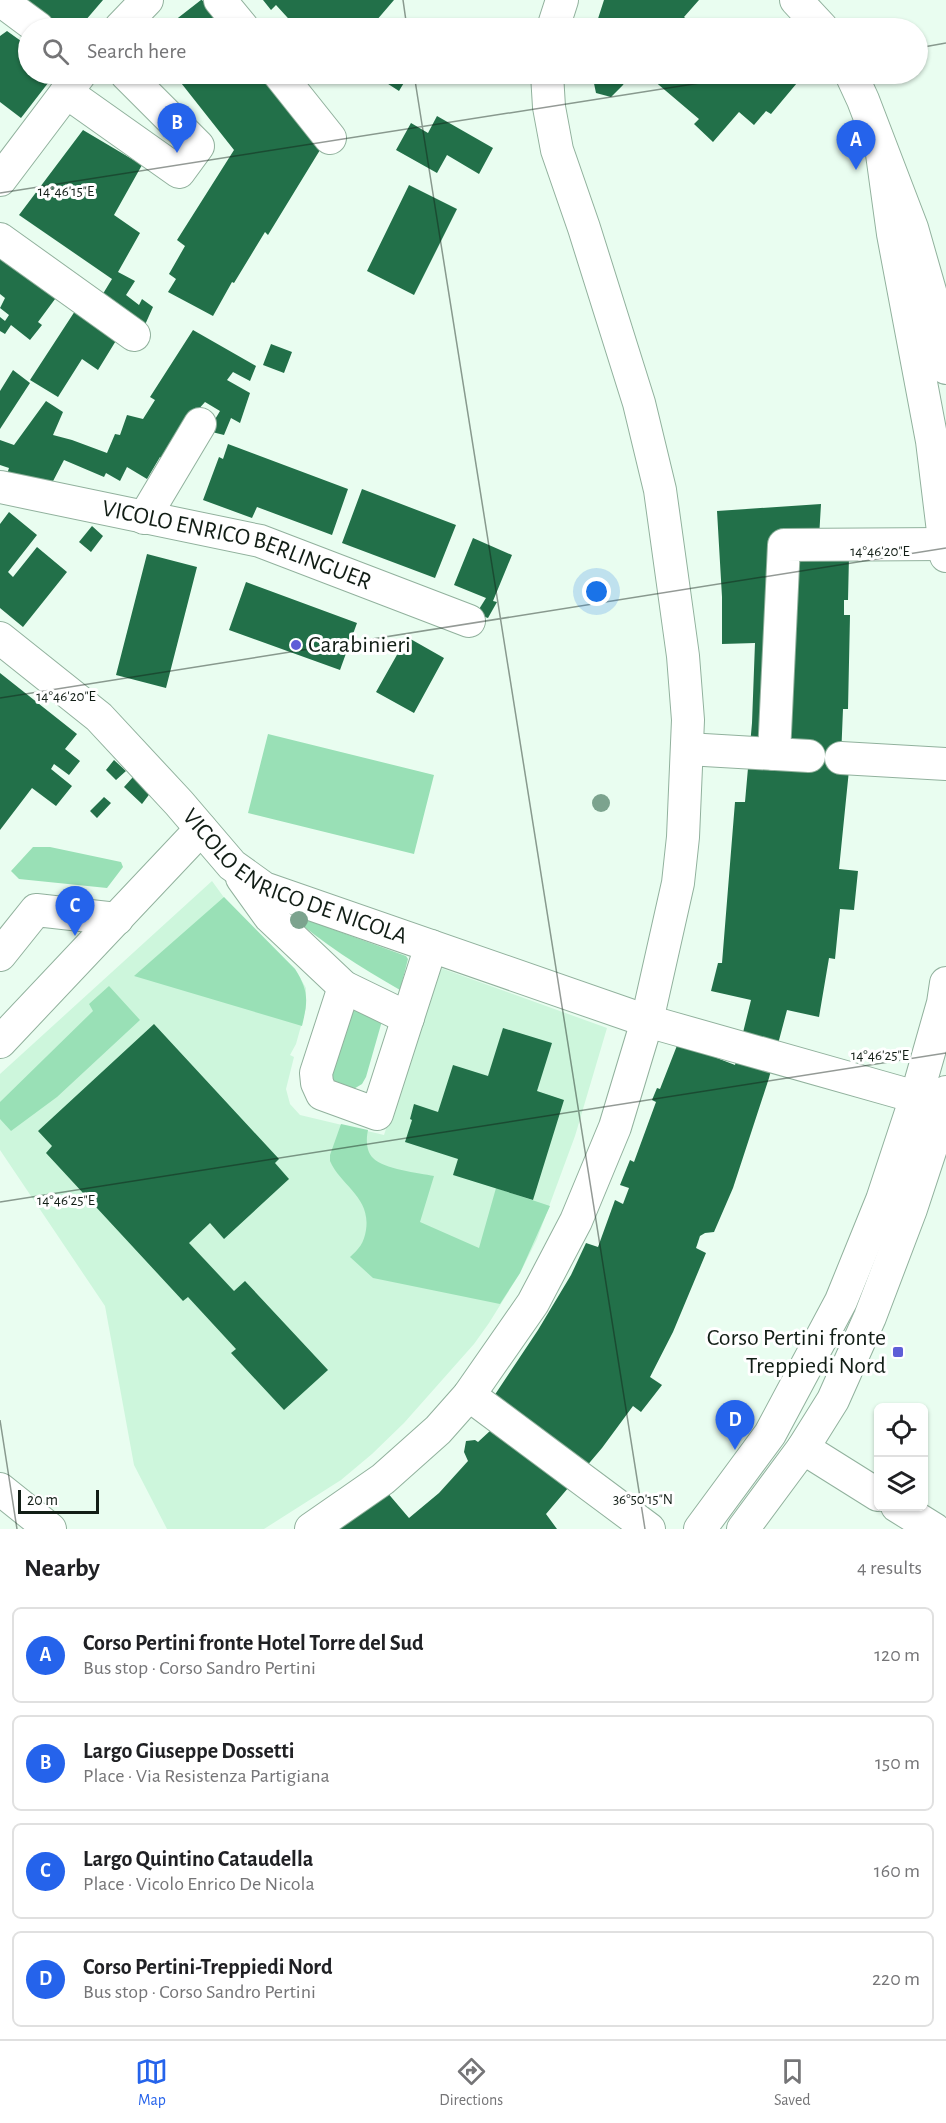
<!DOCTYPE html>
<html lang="en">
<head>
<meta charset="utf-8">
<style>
  body { margin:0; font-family:"Alegreya Sans",sans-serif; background:#f2f2f2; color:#202124 }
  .controls { position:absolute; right:18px; bottom:18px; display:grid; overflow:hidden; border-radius:9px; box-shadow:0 2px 4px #0004 }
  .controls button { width:54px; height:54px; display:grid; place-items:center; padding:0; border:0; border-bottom:2px solid #e0e0e0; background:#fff; color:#202124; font:30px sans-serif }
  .scale { position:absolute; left:18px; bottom:15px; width:81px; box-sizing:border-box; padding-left:6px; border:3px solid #121e16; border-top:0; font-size:16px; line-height:21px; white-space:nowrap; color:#121e16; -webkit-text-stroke:4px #fff; paint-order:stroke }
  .you { position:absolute; left:597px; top:592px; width:21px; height:21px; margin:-15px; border:4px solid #fff; border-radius:50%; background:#1a73e8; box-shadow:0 0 0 9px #1a73e833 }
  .badge { display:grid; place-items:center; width:39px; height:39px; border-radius:50%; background:#2563eb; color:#fff; font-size:20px; font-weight:700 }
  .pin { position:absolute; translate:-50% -50px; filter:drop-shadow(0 2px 3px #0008) }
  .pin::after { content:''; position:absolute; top:32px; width:21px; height:18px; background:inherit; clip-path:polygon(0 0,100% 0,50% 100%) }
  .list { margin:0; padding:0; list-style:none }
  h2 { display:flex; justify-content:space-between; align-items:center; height:78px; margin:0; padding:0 24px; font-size:26px }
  h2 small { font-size:20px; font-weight:400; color:#757577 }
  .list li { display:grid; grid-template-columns:39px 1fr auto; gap:18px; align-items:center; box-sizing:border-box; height:96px; margin:0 12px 12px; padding:0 12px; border:2px solid #e0e0e0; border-radius:9px }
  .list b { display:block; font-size:22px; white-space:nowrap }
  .list p { margin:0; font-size:20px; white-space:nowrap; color:#757577 }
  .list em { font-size:20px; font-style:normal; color:#757577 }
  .icon { flex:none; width:33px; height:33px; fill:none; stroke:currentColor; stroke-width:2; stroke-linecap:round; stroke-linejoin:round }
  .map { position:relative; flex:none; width:946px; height:1529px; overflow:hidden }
  .search { position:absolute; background:#fff; box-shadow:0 2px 4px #0004; left:18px; right:18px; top:18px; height:66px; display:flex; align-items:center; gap:15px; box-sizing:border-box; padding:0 21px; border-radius:33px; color:#757577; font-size:22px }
  .sheet { height:510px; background:#fff }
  nav { display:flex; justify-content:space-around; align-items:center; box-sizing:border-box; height:84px; border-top:2px solid #e0e0e0; background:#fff; font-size:16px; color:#757577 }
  nav a { display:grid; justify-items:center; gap:3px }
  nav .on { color:#2563eb }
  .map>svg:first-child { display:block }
</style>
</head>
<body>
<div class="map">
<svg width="946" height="1529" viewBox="0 0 946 1529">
  <rect width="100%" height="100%" fill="#e9fdf0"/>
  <!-- built -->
  <path fill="#cdf6dc" d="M212,881L228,903L295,969L306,988V1008L296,1044L290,1055L294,1057L286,1089L290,1104L300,1115L384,1135L438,967L607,1028L575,1136L537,1239L520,1273L489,1323L474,1344L404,1423L372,1454L341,1480L264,1529H167L134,1465L105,1306L0,1150V1074Z"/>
  <!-- green -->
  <path fill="#99e0b6" d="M268,734L434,775L414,854L248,813Z
    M33,847H50L121,862L123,867L107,888L19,879L11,871Z
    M224,897L295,969C309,991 308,1001 302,1026L134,976Z
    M288,913L406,956L408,959L400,990C360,967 322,943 288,913Z
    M109,986L140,1020L57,1097L11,1131L0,1119V1102L93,1011L89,1004Z
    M353,1007L382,1021L366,1077L362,1084L352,1090L327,1079Z
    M341,1124L368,1130C366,1139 366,1151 373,1158C383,1169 419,1173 434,1176L420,1222L479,1248L496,1188L550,1206L520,1273L500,1304L373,1278L350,1257C359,1249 364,1243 366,1230C371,1197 341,1186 330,1161V1155Z"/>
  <!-- building -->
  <path fill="#227049" d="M26,0H103L79,28H60Z
    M202,0L225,28H165L201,0Z
    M263,0H394L370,28H297L276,5L271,10Z
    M604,0H699L684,17L697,28H595Z
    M465,20L474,28H458Z
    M7,31L28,46V74H55L21,118L0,102V36Z
    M174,74H260L320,150L268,235L265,232L234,283L232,282L213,316L168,292L176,279L169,274L185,246L177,240L234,150Z
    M386,74H428L421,84L408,76L399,91L382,80Z
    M592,74H629L623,85L611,97L596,93Z
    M646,74H722L728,79L734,74H786L797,83L771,114L766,111L754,125L739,112L713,142L694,124L699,119Z
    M437,116L493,148L479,174L447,155L437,173L396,150L411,123L428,133Z
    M83,130L142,165L114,215L140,233L118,272L135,281L126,295L139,305L142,299L153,307L144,327L101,297L112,279L19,215Z
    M409,185L457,209L414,295L367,271Z
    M0,252L58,295L38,322L42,325L30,340L11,325L5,334L0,331V317L5,321L9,315L0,308L5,298L0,294Z
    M75,311L117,339L98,370L82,359L58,397L30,380Z
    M193,330L256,366L250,381L233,372L227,380L250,393L240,423L231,418L224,435L208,431L220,411L205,402L187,422L165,461L160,457L147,479L127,467L120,481L106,473L104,477L64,460L51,485L7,474L9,468L0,465V440L14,445L46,401L63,412L53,435L72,440L107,453L115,434L120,435L127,415L143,419L155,400L150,397Z
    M271,344L292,352L284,373L263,365Z
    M13,370L30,383L0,429V391Z
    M228,444L348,489L332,535L257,507L252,518L203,500L219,457L223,459Z
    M362,489L456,525L435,578L342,543Z
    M821,504L818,555L849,556L848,600H844V615H850L848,709H843L841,758L849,770L839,869L858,871L854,910L840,909L835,959L829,958L819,1017L787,1010L769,1078L733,1188L714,1232L705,1233L700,1236L696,1248L706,1253L673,1332L650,1377L662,1385L641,1412L633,1406L602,1448L546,1514L557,1529H335L386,1491L409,1518L439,1493L468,1461L464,1452L466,1441L475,1440L478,1442L491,1430L492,1399L538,1330L571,1275L586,1243L598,1247L615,1200L623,1204L629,1188L620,1185L630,1160L634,1162L656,1102L652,1100L657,1088L660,1089L678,1043L735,1065L751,1000L711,991L718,963H722L735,802H745L752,723L755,643L722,644V597L717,511Z
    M9,512L37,535L8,572L13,577L37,547L67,572L23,627L0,608V524Z
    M92,526L103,536L91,552L79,542Z
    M473,538L512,555L493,601L497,602L488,618L476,614L486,598L454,585Z
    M147,554L197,567L166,688L116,675Z
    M246,582L357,623L340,670L229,630Z
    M407,637L444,658L414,713L376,692Z
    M0,673L77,734L65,749L80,761L69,775L54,764L51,769L72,786L56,806L32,788L0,830Z
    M114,760L126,771L116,780L106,770Z
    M133,777L151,792L142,804L124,787Z
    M104,797L111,803L97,818L90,811Z
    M154,1024L279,1159L275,1163L289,1179L224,1239L210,1223L189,1243L234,1291L245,1281L328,1370L284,1410L231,1353L236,1349L188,1297L183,1301L46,1153L52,1146L38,1131Z
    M503,1028L552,1043L537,1091L564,1100L533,1200L453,1175L458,1159L405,1142L412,1120L410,1119L414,1104L438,1112L453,1065L488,1076Z"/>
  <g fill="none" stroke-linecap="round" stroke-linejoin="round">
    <defs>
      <g id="minor">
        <path d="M0,0L38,28"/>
        <path d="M220,0L243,28"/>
        <path d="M796,0L822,28"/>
        <path d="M120,28L147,0"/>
        <path d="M553,28L562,0"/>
        <path d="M279,74L330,138"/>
        <path d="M851,74L863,100L912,228L932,298L946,368"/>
        <path d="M66,92L179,172L198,146L126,74"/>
        <path d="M882,154L893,234L932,441L946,556"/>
        <path d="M0,180L80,74"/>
        <path d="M0,239L134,335"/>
        <path id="s1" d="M0,487L260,541L469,621"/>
        <path d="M144,518L200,424"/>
        <path id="s2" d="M0,638L99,717L179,803L232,865L264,888L647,1021L916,1097"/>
        <path d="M687,749L809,756"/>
        <path d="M774,754L784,545L944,544"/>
        <path d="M841,758L946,764"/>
        <path d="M242,878L270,917L344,987L408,1018"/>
        <path d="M0,955L36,910L117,919"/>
        <path d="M344,987L316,1073L317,1083L322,1094L377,1114L431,946"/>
        <path d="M0,1042L201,829"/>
        <path d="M469,1395L649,1529"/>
        <path d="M803,1448L878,1495"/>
        <path d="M0,1489L50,1529"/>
        <path d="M897,1506L934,1529"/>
        <path d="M311,1529L383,1479L438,1430L469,1395L533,1303L576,1221L615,1127L647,1021L678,883L683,837L688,720L683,656L660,490L639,403L584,228L557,150L549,107L547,74"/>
        <path d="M700,1529L770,1434L841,1301L882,1200L918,1091L943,1003L946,983"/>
        <path d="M743,1529L803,1448L833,1400L870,1317L911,1209L935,1136L946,1092"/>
      </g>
    </defs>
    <!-- minor casing -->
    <use href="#minor" stroke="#91b19d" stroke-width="34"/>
    <!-- minor -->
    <use href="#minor" stroke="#fff" stroke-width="32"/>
  </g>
  <!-- trees -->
  <g fill="#7ca38e">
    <circle cx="601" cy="803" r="9"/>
    <circle cx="299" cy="920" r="9"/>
  </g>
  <!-- ticks -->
  <path fill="none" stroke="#121e16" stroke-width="1.5" stroke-opacity="0.45" d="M403,0L407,28M918,48L946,43M414,74L645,1529M0,193L757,74M0,698L946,548M0,1202L946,1053M0,1420L17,1529"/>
  <!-- markers -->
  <g fill="#5e5ed7" stroke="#fff" stroke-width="2">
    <circle cx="296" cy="645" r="6"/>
    <rect x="892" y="1346" width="12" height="12" rx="3"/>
  </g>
  <g text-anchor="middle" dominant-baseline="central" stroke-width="6" stroke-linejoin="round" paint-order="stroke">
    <!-- street labels -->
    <g font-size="24" fill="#121e16" stroke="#fff">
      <text stroke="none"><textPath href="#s1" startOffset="244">VICOLO ENRICO BERLINGUER</textPath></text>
      <text stroke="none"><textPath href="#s2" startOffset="386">VICOLO ENRICO DE NICOLA</textPath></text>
    </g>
    <!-- poi labels -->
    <g font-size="24" fill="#121e16" stroke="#fff" text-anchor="start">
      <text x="308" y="645">Carabinieri</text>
      <text x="886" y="1338" text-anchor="end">Corso Pertini fronte<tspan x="886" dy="28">Treppiedi Nord</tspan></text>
    </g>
  </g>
  <g font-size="15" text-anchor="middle" fill="#121e16" stroke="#fff" stroke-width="6" stroke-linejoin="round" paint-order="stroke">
    <text x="66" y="196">14°46'15"E</text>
    <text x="880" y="556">14°46'20"E</text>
    <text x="66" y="701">14°46'20"E</text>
    <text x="880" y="1060">14°46'25"E</text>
    <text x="66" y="1205">14°46'25"E</text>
    <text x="643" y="1504">36°50'15"N</text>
  </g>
</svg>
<div class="controls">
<button><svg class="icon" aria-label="locate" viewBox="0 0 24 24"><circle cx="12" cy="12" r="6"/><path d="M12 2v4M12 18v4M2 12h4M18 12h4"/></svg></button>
<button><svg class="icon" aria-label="layers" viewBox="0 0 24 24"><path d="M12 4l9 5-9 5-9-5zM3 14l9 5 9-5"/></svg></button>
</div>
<div class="scale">20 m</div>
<div class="you"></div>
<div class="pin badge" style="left:856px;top:170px">A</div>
<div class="pin badge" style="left:177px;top:153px">B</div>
<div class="pin badge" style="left:75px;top:936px">C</div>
<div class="pin badge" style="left:735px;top:1450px">D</div>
<div class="search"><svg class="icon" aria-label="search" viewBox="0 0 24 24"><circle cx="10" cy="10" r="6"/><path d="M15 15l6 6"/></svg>Search here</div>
</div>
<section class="sheet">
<h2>Nearby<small>4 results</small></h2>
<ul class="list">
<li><span class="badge">A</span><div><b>Corso Pertini fronte Hotel Torre del Sud</b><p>Bus stop · Corso Sandro Pertini</p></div><em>120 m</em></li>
<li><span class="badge">B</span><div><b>Largo Giuseppe Dossetti</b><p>Place · Via Resistenza Partigiana</p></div><em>150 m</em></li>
<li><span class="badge">C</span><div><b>Largo Quintino Cataudella</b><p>Place · Vicolo Enrico De Nicola</p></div><em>160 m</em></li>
<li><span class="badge">D</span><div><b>Corso Pertini-Treppiedi Nord</b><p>Bus stop · Corso Sandro Pertini</p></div><em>220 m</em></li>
</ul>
</section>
<nav>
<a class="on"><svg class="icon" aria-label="map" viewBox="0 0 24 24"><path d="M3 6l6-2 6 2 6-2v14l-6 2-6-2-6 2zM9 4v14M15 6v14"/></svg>Map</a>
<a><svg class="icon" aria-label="directions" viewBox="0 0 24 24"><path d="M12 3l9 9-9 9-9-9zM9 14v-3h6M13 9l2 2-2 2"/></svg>Directions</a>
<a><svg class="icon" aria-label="saved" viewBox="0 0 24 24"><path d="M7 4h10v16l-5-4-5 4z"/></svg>Saved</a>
</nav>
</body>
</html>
